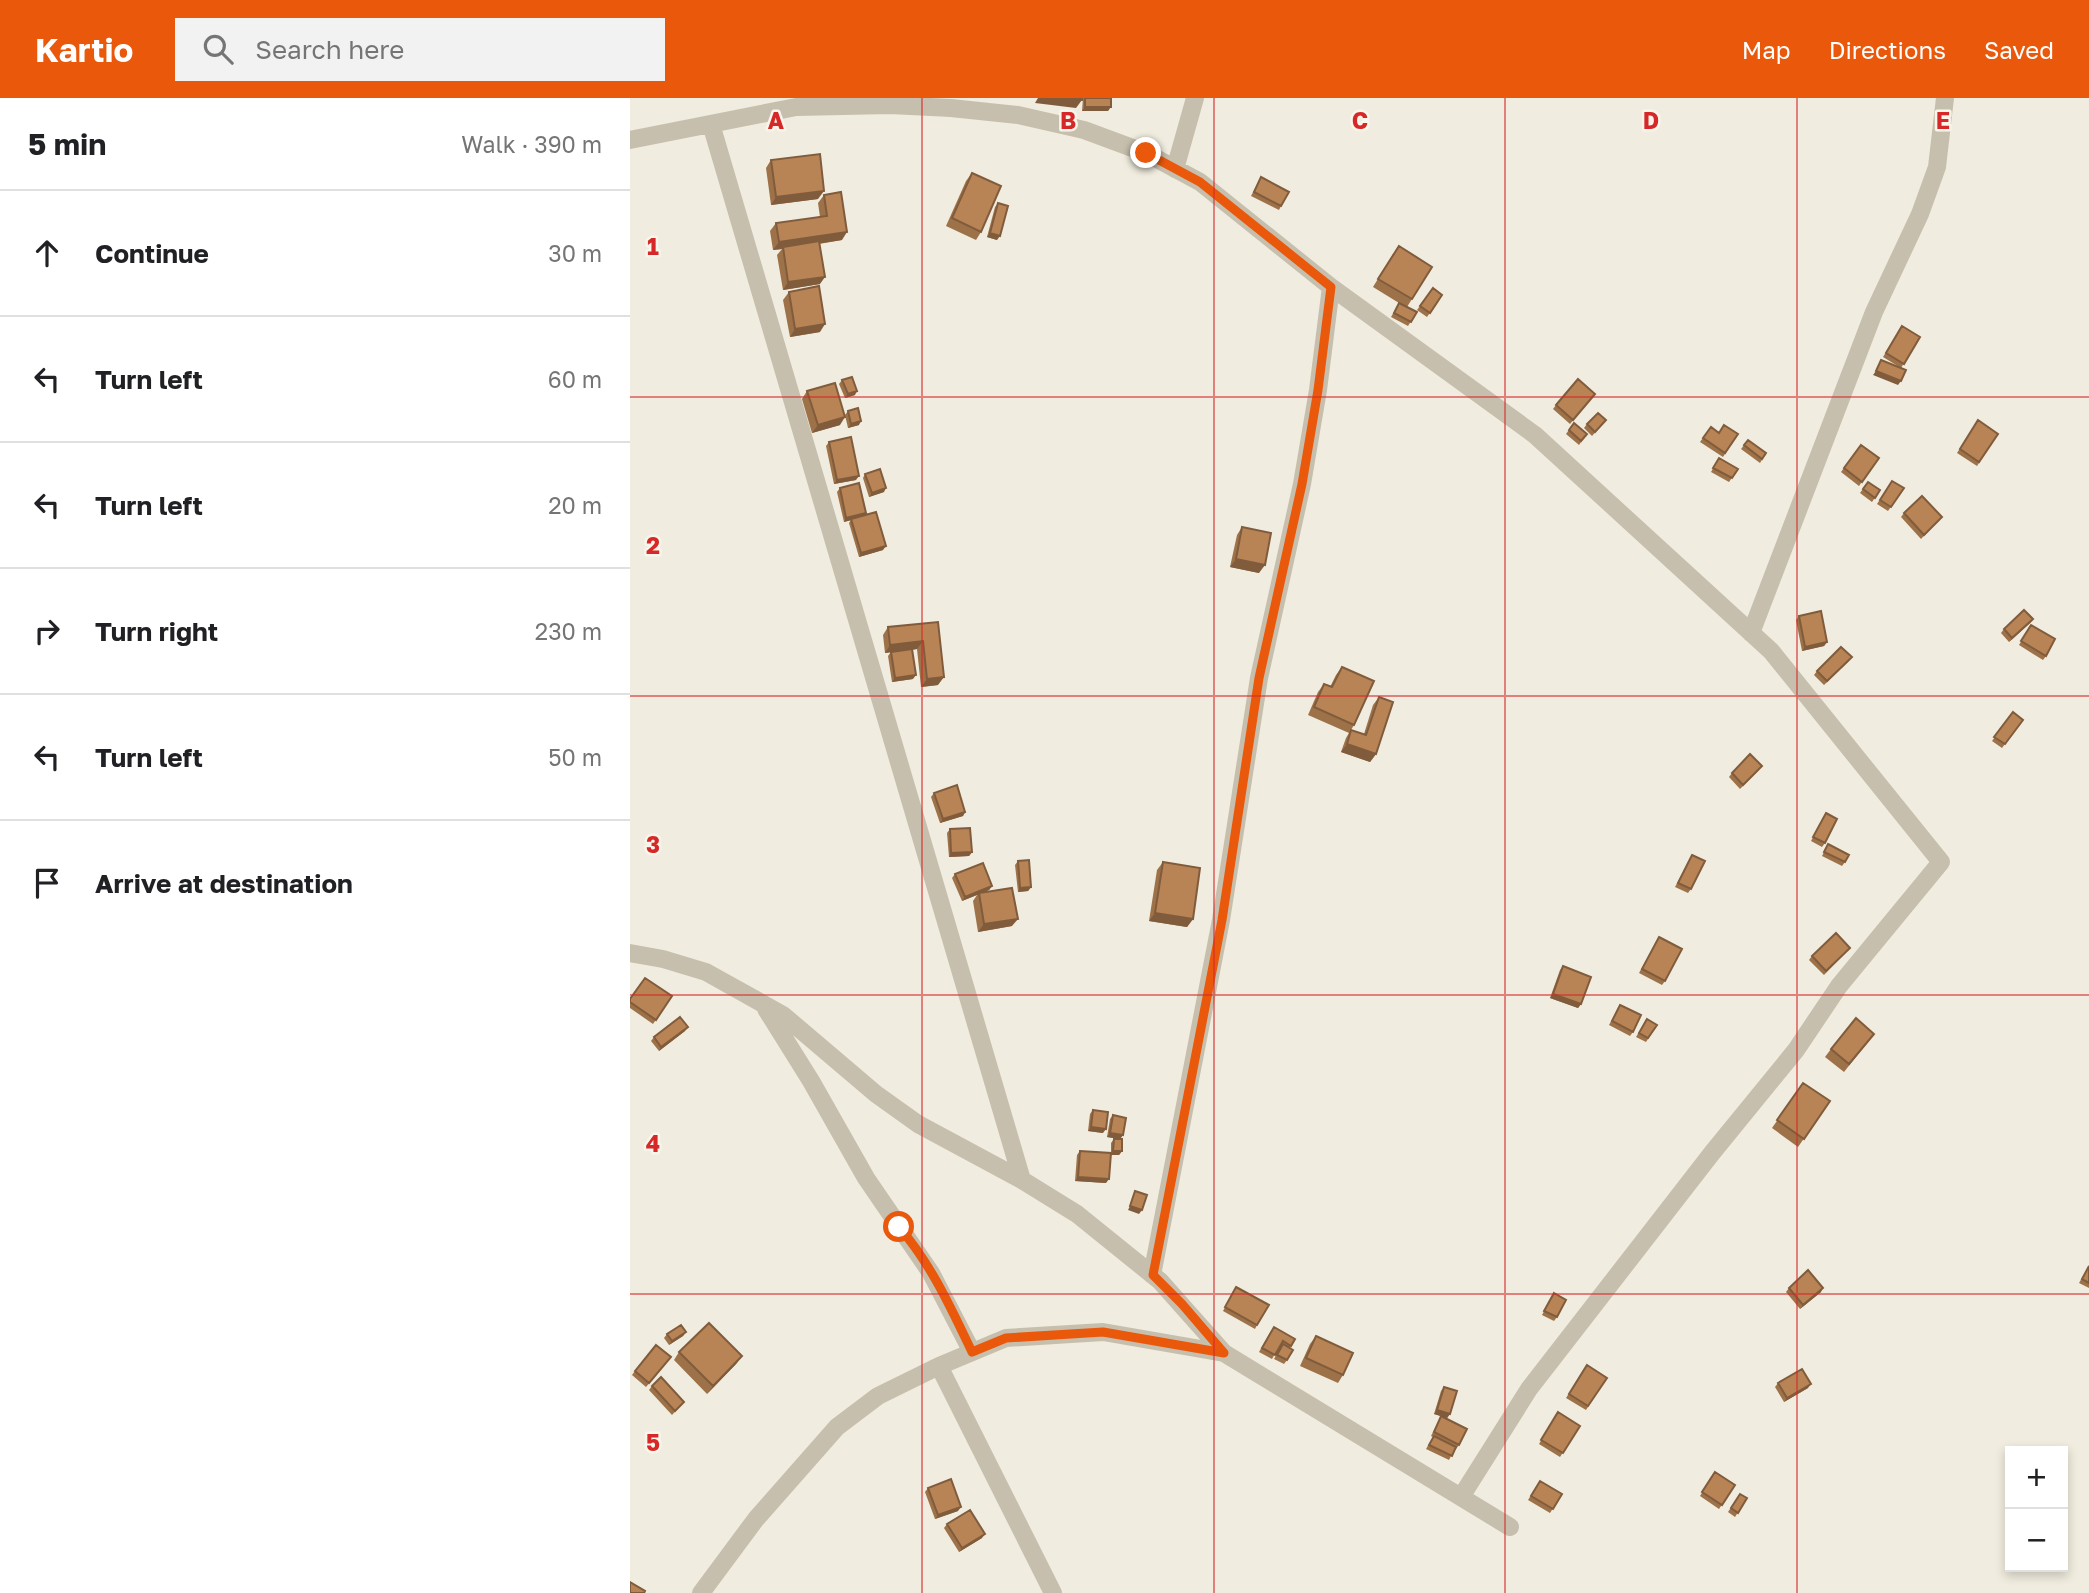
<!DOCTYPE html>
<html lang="en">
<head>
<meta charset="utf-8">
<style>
  body { margin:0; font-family:"Golos Text",sans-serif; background:#f2f2f2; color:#202124 }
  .controls { position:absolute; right:21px; bottom:21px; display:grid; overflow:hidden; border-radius:0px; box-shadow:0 4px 10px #0003 }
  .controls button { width:63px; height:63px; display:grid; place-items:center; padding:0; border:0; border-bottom:2px solid #e0e0e0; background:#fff; color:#202124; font:35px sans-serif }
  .stop { position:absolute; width:21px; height:21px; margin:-16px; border:5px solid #ea580c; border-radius:50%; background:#fff }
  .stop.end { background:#ea580c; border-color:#fff; box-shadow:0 2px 7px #0008 }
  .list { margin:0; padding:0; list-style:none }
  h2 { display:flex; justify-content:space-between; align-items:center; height:91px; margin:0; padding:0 28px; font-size:30px }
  h2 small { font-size:23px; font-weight:400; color:#757577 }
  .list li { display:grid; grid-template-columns:46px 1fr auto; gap:21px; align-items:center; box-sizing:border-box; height:126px; padding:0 28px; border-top:2px solid #e0e0e0 }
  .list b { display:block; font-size:26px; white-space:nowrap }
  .list em { font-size:23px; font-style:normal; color:#757577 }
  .icon { flex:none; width:38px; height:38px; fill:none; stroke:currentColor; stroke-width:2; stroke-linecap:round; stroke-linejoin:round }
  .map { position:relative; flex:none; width:1459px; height:1495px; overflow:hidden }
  header { display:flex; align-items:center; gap:42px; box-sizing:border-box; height:98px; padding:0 35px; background:#ea580c; color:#fff }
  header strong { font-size:33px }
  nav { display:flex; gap:38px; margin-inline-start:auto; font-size:24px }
  .search { width:490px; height:63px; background:#f2f2f2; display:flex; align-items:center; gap:18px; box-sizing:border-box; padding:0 24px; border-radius:0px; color:#757577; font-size:26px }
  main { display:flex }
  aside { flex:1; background:#fff }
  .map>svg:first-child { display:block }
</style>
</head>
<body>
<header>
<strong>Kartio</strong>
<div class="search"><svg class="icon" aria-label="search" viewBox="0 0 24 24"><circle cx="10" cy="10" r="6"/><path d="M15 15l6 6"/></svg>Search here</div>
<nav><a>Map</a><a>Directions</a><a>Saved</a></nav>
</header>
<main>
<aside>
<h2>5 min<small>Walk · 390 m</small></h2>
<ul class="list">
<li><svg class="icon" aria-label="ahead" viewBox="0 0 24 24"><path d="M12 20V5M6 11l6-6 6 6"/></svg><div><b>Continue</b></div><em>30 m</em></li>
<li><svg class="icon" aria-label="left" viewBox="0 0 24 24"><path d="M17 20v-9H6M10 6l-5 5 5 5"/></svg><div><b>Turn left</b></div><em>60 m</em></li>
<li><svg class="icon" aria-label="left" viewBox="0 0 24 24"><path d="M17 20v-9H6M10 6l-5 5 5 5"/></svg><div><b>Turn left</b></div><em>20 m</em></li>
<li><svg class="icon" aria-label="right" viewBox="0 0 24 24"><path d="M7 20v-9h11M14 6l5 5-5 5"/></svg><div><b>Turn right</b></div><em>230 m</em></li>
<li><svg class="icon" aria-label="left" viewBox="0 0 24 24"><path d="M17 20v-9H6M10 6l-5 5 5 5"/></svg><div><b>Turn left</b></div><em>50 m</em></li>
<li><svg class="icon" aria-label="arrive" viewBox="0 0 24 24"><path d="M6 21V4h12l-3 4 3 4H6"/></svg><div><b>Arrive at destination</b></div></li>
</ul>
</aside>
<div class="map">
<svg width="1459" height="1495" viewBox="0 0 1459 1495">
  <rect width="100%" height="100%" fill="#f0ecdf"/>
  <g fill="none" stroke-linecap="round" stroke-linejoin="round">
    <!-- minor -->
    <path stroke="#c7bfad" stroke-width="18" d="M81,26L392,1082
      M0,42L166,9L260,7L321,10L388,17L454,32L516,55L570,84L701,189L905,337L1141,553L1311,764L1209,888L1166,952L1082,1055L899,1291L831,1399
      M545,71L565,0
      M1121,535L1244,214L1290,116L1307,69L1315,0
      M0,855L33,861L76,874L153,917L246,996L288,1026L392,1082L447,1116L530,1183L594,1255
      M136,911L181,983L236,1080L301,1175L342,1254
      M522,1177L591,822L629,580L672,386L688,292L701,189
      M309,1268L423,1495
      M71,1495L126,1421L207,1329L248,1298L309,1268L376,1240L473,1234L594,1255L880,1429"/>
  </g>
  <!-- wall -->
  <path fill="#9e7249" d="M453,0H481L478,13H452Z
    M141,62L188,101L141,107L136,70Z
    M342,75L351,134L346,142L316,128L336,83Z
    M631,79L651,108L649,112L621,98Z
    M194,97L212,142L189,146L190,186L153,192L147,157L152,151L143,152L140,133L146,125L190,119L188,105Z
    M368,105L367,142L357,139L365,109Z
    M763,156L802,169L777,209L787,214L778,228L761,219L769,205L743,189Z
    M803,190L812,197L797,219L787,212Z
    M159,194L190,234L160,239L153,202Z
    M1272,228L1290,239L1271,270L1253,259Z
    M212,282L225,297L215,300L209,286Z
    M177,293L210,327L182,335L172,301Z
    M965,296L940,326L923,311L926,307Z
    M218,313L229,327L218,330L215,317Z
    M976,322L962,338L954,330L957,326Z
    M1348,322L1368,336L1347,368L1327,355Z
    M944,325L957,336L949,347L936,336Z
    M1081,329L1089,335L1108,336L1093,359L1070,344Z
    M1118,342L1136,355L1130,365L1111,351Z
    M199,344L226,382L204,386L196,348Z
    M1231,347L1249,360L1229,388L1211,374Z
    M1089,360L1108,371L1099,384L1081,374Z
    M235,376L254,394L239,399L233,380Z
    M1262,383L1274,390L1258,413L1247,406Z
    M1238,384L1250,392L1242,404L1230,395Z
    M210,390L236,415L234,418L253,452L229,459L219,425L221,422L214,424L207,394Z
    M1274,415L1312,419L1291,441L1271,419Z
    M612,429L629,475L600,469L607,437Z
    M1169,518L1197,544L1194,548L1172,553L1166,522Z
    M1403,521L1400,525L1379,544L1371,535L1374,531Z
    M308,524V587L291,589L287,551L282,552L283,581L262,584L258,558L261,554L255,555L253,537L258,529Z
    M1401,527L1416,558L1413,562L1389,547Z
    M1219,563L1194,587L1184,577L1187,573Z
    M712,569L724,627L721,632L734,636L743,607L749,599L746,656L740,664L711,654L716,640L719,635L678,617L688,594L694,586L700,589L706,577Z
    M1383,614L1393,622L1372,650L1362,643Z
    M1129,672L1110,691L1099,679L1102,675Z
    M304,695L335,714L333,718L310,725L301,699Z
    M1196,715L1195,745L1192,749L1181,743Z
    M320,731L342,754L339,758L319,759L317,735Z
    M1198,746L1215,764L1212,768L1192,758Z
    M1062,757L1061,791L1058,795L1045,789Z
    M388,763L401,789L398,793L388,794L385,767Z
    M533,764L563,821L557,829L519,823L527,772Z
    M325,776L362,788L359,792L353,794L382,828L348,834L343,803L347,797L332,803L322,780Z
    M1029,839L1035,883L1032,887L1009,875Z
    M1220,850L1194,877L1179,862L1182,858Z
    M933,868L951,906L948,910L920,900L930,872Z
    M42,898L23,926L0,910V901Z
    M990,907L1003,934L1000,938L979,927Z
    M1017,921L1027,927L1016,944L1006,939Z
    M55,933L29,953L21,943L24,939Z
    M1244,936L1214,974L1195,959L1201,951Z
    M1173,985L1200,1003L1168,1049L1142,1030Z
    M463,1012L473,1035L458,1033L460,1016Z
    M483,1017L493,1037L490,1041L492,1053L489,1057H481L476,1085L445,1083L447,1057L450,1053L481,1055V1045L484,1041H489L477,1039L480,1021Z
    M1459,1168V1190L1449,1185Z
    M606,1189L627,1227L625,1231L593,1213Z
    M1159,1190L1191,1194L1170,1211L1156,1194Z
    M924,1195L927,1219L924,1223L912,1217Z
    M641,1233L665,1241L660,1250L657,1262L654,1266L644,1261L651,1248L650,1247L642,1261L629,1254Z
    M56,1234L53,1238L39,1247L34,1240L37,1236Z
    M686,1238L713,1277L708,1285L670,1268L680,1246Z
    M49,1254L112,1258L106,1266L77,1296L44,1262Z
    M41,1259L16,1289L2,1277L5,1273Z
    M957,1267L977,1280L956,1312L936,1300Z
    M1148,1285L1178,1290L1154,1304L1145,1289Z
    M22,1288L54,1304L42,1317L19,1292Z
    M814,1289L820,1316L817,1320L804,1316L811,1293Z
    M928,1314L950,1328L930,1359L909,1346Z
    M811,1318L829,1347L826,1351L825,1350L819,1362L796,1351L803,1339L801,1338Z
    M1085,1374L1105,1387L1089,1411L1070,1398Z
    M910,1383L932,1396L920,1415L898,1402Z
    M298,1390L328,1413L305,1421L295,1394Z
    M1110,1396L1117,1400L1105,1419L1098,1414Z
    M317,1426L352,1440L329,1454L314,1430Z"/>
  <!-- shaded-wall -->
  <path fill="#815c3c" d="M408,0H432L452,2L446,10L405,5Z
    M455,9H481L478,13H452Z
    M194,93L188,101L141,107L146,99Z
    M217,134L212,142L153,151V149L152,151L143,152L149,144Z
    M360,135L370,138L367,142L357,139Z
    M195,179L190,186L153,192L158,184Z
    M195,226L190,234L160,239L165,231Z
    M1246,273L1271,283L1268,287L1243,277Z
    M227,293L225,297L215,300L218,296Z
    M215,319L210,327L182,335L188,327Z
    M231,323L229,327L218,330L221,326Z
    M229,378L226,382L204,386L207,382Z
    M256,390L254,394L239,399L242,395Z
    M236,415L233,419L214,424L216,420Z
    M256,448L253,452L229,459L231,455Z
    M606,461L635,467L629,475L600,469Z
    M1403,521L1400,525L1379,544L1382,540Z
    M293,543L287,551L255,555L260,547Z
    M1197,544L1194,548L1172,553L1175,549Z
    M286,577L283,581L262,584L265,580Z
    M314,579L308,587L291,589L297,581Z
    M717,646L746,656L740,664L711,654Z
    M335,714L333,718L310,725L313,721Z
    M342,754L339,758L319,759L321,755Z
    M362,788L359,792L332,803L335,799Z
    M401,789L398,793L388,794L390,790Z
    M525,815L563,821L557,829L519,823Z
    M388,821L382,828L348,834L354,826Z
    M923,896L951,906L948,910L920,900Z
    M58,929L55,933L29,953L31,949Z
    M461,1029L476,1031L473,1035L458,1033Z
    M480,1035L493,1037L490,1041L477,1039Z
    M483,1053H492L489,1057H481Z
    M448,1079L479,1081L476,1085L445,1083Z
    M500,1108L512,1112L509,1116L498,1112Z
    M1193,1190L1191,1194L1170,1211L1173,1207Z
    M56,1234L53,1238L39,1247L42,1243Z
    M112,1258L106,1266L77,1296L83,1288Z
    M1181,1286L1178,1290L1154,1304L1157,1300Z
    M807,1312L820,1316L817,1320L804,1316Z
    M331,1409L328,1413L305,1421L308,1417Z
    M355,1436L352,1440L329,1454L332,1450Z"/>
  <!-- building -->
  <path fill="#b88455" stroke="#815c3c" stroke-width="2" d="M432,0H452V2Z
    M455,0H481V9H455Z
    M190,56L194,93L146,99L141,62Z
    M342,75L371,88L351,134L322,120Z
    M631,79L659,94L651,108L624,94Z
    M211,94L217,134L149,144L146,125L197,118L194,97Z
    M368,105L378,108L370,138L360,135Z
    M189,143L195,179L158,184L153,149Z
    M769,148L802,169L782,201L748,181Z
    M189,188L195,226L165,231L159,194Z
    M803,190L812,197L800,215L790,208Z
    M769,205L787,214L781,224L764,215Z
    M1272,228L1290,239L1274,266L1256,255Z
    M1251,262L1276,272L1271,283L1246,273Z
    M222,279L227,293L218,296L212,282Z
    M948,281L965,296L943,322L926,307Z
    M205,285L215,319L188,327L177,293Z
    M228,310L231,323L221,326L218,313Z
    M968,315L976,322L965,334L957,326Z
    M1348,322L1368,336L1349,364L1330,351Z
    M944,325L957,336L951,343L939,332Z
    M1094,327L1108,336L1095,355L1073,340L1081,329L1089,335Z
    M221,339L229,378L207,382L199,344Z
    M1118,342L1136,355L1132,361L1114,347Z
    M1231,347L1249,360L1232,384L1214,370Z
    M1089,360L1108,371L1102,380L1083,370Z
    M250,371L256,390L242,395L235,376Z
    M1262,383L1274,390L1261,409L1250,402Z
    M1238,384L1250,392L1245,400L1233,391Z
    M229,385L236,415L216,420L210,390Z
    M1292,398L1312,419L1294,437L1274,415Z
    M246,414L256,448L231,455L221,421Z
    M612,429L641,435L635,467L606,461Z
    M1394,512L1403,521L1382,540L1374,531Z
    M1191,513L1197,544L1175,549L1169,518Z
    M308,524L314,579L297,581L293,543L260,547L258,529Z
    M1401,527L1425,541L1416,558L1391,543Z
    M1211,549L1222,559L1197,583L1187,573Z
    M282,551L286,577L265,580L261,554Z
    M712,569L744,583L724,627L684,609L694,586L702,589Z
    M749,599L763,604L746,656L717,646L721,632L736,637Z
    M1383,614L1393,622L1375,646L1364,639Z
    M1120,656L1132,668L1113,687L1102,675Z
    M327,687L335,714L313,721L304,695Z
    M1196,715L1207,721L1195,745L1183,739Z
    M340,730L342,754L321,755L320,731Z
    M1198,746L1219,757L1215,764L1194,754Z
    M1062,757L1075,763L1061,791L1048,785Z
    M399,762L401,789L390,790L388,763Z
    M533,764L570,770L563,821L525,815Z
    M353,765L362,788L335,799L325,776Z
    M382,790L388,821L354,826L349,795Z
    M1206,835L1220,850L1196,873L1182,858Z
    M1029,839L1052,851L1035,883L1012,871Z
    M933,868L961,879L951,906L923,896Z
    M15,880L42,898L26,922L0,904V901Z
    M990,907L1011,917L1003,934L982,923Z
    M50,919L58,929L31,949L24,939Z
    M1226,920L1244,936L1219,966L1201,951Z
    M1017,921L1027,927L1018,940L1009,935Z
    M1173,985L1200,1003L1174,1041L1147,1022Z
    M463,1012L478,1014L476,1031L461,1029Z
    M483,1017L496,1020L493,1037L480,1035Z
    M484,1041H492V1053H483Z
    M450,1053L481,1055L479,1081L448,1079Z
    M505,1093L517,1097L512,1112L500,1108Z
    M1459,1168V1185L1452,1181Z
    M1178,1172L1193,1190L1173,1207L1159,1190Z
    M606,1189L639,1207L627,1227L595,1209Z
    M924,1195L936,1202L927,1219L914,1213Z
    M79,1225L112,1258L83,1288L49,1254Z
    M51,1227L56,1234L42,1243L37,1236Z
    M644,1229L665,1241L661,1248L653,1243L645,1257L632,1250Z
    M686,1238L723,1255L713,1277L676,1260Z
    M653,1246L663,1252L657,1262L647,1257Z
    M26,1247L41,1259L19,1285L5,1273Z
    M957,1267L977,1280L958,1308L939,1296Z
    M1172,1271L1181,1286L1157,1300L1148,1285Z
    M31,1279L54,1304L45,1313L22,1288Z
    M814,1289L827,1293L820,1316L807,1312Z
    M928,1314L950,1328L933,1355L911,1342Z
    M811,1318L837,1331L829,1347L804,1334Z
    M804,1338L826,1349L822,1358L799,1347Z
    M1085,1374L1105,1387L1092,1407L1072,1394Z
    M321,1381L331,1409L308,1417L298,1390Z
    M910,1383L932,1396L923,1411L901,1398Z
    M1110,1396L1117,1400L1108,1415L1101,1410Z
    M340,1412L355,1436L332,1450L317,1426Z
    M0,1484L15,1493L14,1495H0Z"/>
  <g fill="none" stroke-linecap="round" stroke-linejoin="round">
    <!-- route -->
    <path stroke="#ea580c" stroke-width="9" d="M269,1129C301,1166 321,1210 342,1254L376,1240L473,1234L594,1255L552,1206L523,1177L592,822L629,580L672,386L688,292L701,189L570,84L516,55"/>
  </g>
  <!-- grid -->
  <path fill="none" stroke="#d62828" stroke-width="2" stroke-opacity="0.55" d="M292,0V1495M584,0V1495M875,0V1495M1167,0V1495M0,299H1459M0,598H1459M0,897H1459M0,1196H1459"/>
  <g font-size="23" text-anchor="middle" font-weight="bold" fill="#d62828" stroke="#f8f5eb" stroke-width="5" stroke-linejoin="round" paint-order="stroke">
    <text x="146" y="31">A</text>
    <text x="438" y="31">B</text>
    <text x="730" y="31">C</text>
    <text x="1021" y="31">D</text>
    <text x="1313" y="31">E</text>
    <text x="23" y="157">1</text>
    <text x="23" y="456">2</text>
    <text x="23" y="755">3</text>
    <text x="23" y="1054">4</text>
    <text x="23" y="1353">5</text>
  </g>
</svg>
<div class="controls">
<button>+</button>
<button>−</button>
</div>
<div class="stop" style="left:269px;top:1129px"></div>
<div class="stop end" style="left:516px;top:55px"></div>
</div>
</main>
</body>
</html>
